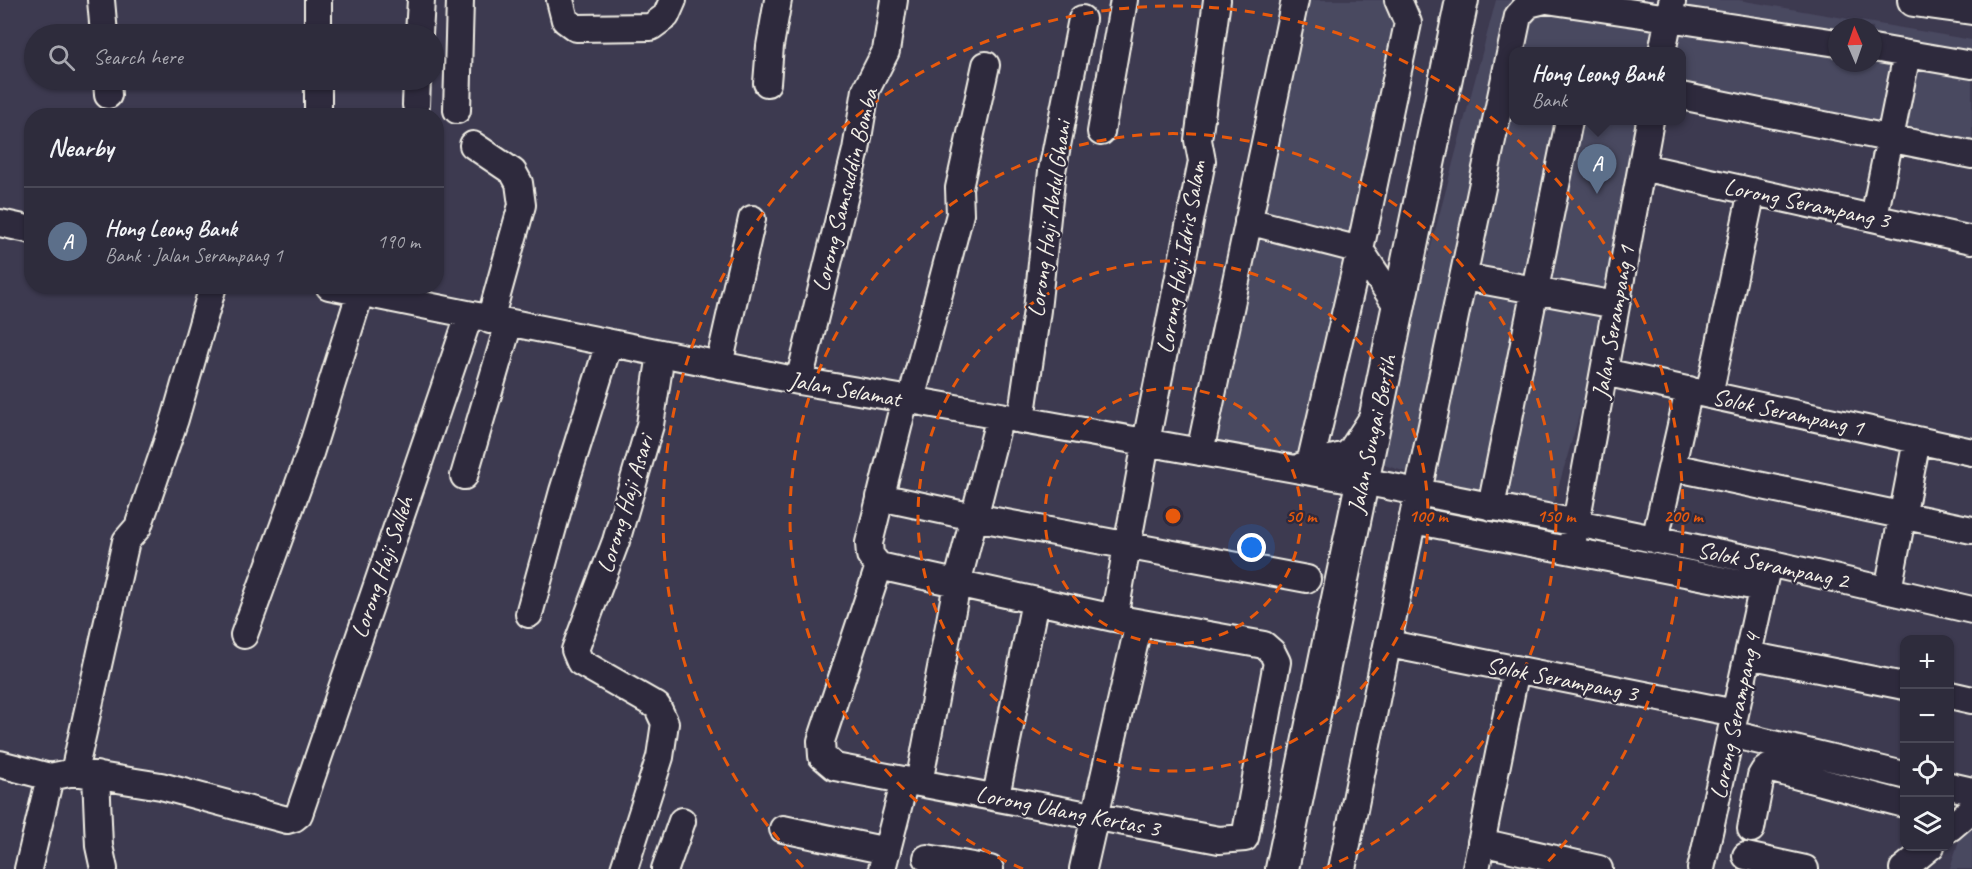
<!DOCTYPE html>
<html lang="en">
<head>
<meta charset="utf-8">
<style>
  body { margin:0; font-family:Caveat,sans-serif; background:#3a3847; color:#f1f3f6 }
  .controls { position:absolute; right:18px; bottom:18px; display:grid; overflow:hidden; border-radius:12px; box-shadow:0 2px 4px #0004 }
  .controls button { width:54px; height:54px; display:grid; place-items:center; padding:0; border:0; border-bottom:2px solid #494856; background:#2e2c3c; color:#f1f3f6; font:30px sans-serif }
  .compass { position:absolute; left:1828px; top:18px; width:54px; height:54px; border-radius:50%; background:#2e2c3c; box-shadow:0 2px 4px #0004; rotate:358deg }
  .you { position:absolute; left:1252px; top:548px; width:21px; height:21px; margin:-15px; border:4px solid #fff; border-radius:50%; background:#1a73e8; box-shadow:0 0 0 9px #1a73e833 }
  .badge { display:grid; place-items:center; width:39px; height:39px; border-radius:50%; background:#e797bd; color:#fff; font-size:20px; font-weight:700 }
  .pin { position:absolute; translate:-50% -50px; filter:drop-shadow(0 2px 3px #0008) }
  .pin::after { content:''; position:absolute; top:32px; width:21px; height:18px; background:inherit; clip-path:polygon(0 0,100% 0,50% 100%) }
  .popup { position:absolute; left:1509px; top:47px; width:177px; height:78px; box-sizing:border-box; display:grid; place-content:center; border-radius:12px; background:#2e2c3c; filter:drop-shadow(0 2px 4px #0005); font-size:20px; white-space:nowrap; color:#a7a7af }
  .popup b { font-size:22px; color:#f1f3f6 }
  .popup::after { content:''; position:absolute; left:50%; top:100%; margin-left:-12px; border:12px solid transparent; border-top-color:#2e2c3c }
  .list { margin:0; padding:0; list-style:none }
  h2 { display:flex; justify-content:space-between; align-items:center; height:78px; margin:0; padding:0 24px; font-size:26px }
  h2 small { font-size:20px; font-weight:400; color:#a7a7af }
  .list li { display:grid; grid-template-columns:39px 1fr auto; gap:18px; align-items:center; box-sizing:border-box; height:108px; padding:0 24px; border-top:2px solid #494856 }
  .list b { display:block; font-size:22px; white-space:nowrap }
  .list p { margin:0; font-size:20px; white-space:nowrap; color:#a7a7af }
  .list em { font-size:20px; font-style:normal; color:#a7a7af }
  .icon { flex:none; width:33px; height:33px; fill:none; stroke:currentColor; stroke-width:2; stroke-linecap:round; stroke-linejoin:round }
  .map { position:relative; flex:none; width:1972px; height:869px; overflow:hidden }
  .search { position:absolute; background:#2e2c3c; box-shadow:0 2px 4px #0004; left:24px; top:24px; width:420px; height:66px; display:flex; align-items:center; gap:15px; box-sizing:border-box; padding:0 21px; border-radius:33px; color:#a7a7af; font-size:22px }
  .panel { position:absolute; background:#2e2c3c; box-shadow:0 2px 4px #0004; left:24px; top:108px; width:420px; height:186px; border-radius:24px }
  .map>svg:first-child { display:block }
</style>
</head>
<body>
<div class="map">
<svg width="1972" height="869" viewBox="0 0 1972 869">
  <rect width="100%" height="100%" fill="#3d3a50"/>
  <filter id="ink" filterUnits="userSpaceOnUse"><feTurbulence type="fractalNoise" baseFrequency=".0167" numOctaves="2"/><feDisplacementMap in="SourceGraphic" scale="12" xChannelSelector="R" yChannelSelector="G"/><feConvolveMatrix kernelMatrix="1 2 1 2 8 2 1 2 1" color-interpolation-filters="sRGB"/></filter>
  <g filter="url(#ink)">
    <!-- built -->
    <path fill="#4a4860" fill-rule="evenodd" d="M1299,0H1390L1403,24L1307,460L1205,446Z
      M1496,0H1739L1972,40V149L1681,92V52H1513V121H1646L1610,309L1550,516L1374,462ZM1837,27H1873V63H1837Z
      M1966,818L1972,819V869H1950Z"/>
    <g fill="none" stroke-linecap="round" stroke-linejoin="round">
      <defs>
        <path id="minor" d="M101,0L104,34
          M560,0L565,20L576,28L651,27L666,16L673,0
          M1547,0L1837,43
          M318,34V0
          M419,34L421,0
          M1873,48L1972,65
          M1662,52L1672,2
          M107,80L108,95
          M767,83L770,46L778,0
          M1681,96L1972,155
          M416,105L417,80
          M457,110L460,0
          M318,116V80
          M1101,132L1124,0
          M473,145L513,172L519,183L522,205L490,320
          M1642,167L1972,240
          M1874,217L1907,54
          M1248,221L1360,250L1398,307
          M0,223L32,230
          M1464,277L1616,305
          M329,286L799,381L905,399L1362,481L1577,523L1768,563L1972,610
          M719,365L752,219
          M1604,372L1972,452
          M799,381L856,150L866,90L886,51L894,0
          M1709,395L1752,191
          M911,400L960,214L959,188L986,65
          M1021,420L1037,310L1052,171L1082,19
          M1200,452L1295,0
          M1310,464L1360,250L1408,23L1398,0
          M1302,466L1346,455L1351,451L1372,419
          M1672,467L1972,530
          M464,476L509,323
          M880,497L974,517L1307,579
          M1491,507L1569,121
          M1413,520L1762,588
          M1655,540L1689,390
          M1571,550L1650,121
          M879,566L1114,618L1264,645L1272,652L1277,662L1245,838L1219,840L835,767L822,756L821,741Z
          M879,566L870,555L869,543L905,399
          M1888,590L1917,440
          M529,614L563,491L609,343
          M1114,618L1146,442L1202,161L1198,140L1217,0
          M244,635L310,453L360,294
          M1389,644L1735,713
          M1748,655L1904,686
          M1950,695L1972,700
          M1731,734L1904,775
          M0,764L50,777
          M74,772L126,541L138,527L175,419L213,286
          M96,775L99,846L104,869
          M919,783L957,584L1000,416
          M1950,786L1972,791
          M996,796L1035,601
          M1950,828L1972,809
          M783,829L887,851
          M1751,829L1761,776L1764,771L1768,768L1904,804
          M1481,842L1599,869
          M1746,856L1805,869
          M927,858L990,869
          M28,869L50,777L74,772L161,786L287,820L294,818L299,814L469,316
          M624,869L660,757L665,723L657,706L580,662L575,650L616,541L650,425L661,354
          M665,869L682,821
          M882,869L905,780
          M1083,869L1139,623
          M1342,869L1418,492L1518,16L1529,4L1545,0
          M1476,869L1516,669
          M1701,869L1766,572
          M1903,869L1931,846"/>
        <path id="major" d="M1914,0L1972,8
          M1282,869L1462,0"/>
      </defs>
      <!-- minor casing -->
      <use href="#minor" stroke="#f4f1e8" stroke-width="30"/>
      <!-- major casing -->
      <use href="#major" stroke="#f4f1e8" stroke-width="36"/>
      <!-- minor -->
      <use href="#minor" stroke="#2f2a3d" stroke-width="26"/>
      <!-- major -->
      <use href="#major" stroke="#2f2a3d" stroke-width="32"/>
    </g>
  </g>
  <!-- distance rings -->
  <g fill="none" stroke="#e8590c" stroke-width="3" stroke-dasharray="10 8">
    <circle cx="1173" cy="516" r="128"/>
    <circle cx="1173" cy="516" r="255"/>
    <path d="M1023 869A383 383 0 1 1 1323 869"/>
    <path d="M803 867A510 510 0 1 1 1543 867"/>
  </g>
  <g text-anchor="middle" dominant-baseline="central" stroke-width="4.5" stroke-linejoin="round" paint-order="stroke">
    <!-- street labels -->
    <g font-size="24" fill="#f4f1e8" stroke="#2f2a3d">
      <text transform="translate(845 190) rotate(-76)">Lorong Samsuddin Bomba</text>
      <text transform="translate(1807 203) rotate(12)">Lorong Serampang 3</text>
      <text transform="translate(1049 219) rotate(-82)">Lorong Haji Abdul Ghani</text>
      <text transform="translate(1181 257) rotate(-80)">Lorong Haji Idris Salam</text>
      <text transform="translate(1613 322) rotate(-80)">Jalan Serampang 1</text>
      <text transform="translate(845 389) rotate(10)">Jalan Selamat</text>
      <text transform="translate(1788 412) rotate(12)">Solok Serampang 1</text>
      <text transform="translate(1372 434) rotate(-78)">Jalan Sungai Bertih</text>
      <text transform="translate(625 504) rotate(-73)">Lorong Haji Asari</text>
      <text transform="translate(1773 565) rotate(12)">Solok Serampang 2</text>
      <text transform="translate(382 567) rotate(-71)">Lorong Haji Salleh</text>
      <text transform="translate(1562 679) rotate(11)">Solok Serampang 3</text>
      <text transform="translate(1735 716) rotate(-78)">Lorong Serampang 4</text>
      <text transform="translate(1068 811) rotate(11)">Lorong Udang Kertas 3</text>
    </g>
  </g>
  <circle cx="1173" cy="516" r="9" fill="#e8590c" stroke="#2f2a3d" stroke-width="3"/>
  <g font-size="18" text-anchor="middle" font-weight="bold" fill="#e8590c" stroke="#2f2a3d" stroke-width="4.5" stroke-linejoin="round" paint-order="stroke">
    <text x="1301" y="522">50 m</text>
    <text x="1428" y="522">100 m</text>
    <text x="1556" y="522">150 m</text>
    <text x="1683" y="522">200 m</text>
  </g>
</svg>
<div class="controls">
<button>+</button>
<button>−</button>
<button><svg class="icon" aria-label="locate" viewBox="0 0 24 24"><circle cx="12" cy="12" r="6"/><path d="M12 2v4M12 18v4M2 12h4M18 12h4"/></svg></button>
<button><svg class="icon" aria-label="layers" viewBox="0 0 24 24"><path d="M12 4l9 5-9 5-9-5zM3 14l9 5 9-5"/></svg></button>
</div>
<svg class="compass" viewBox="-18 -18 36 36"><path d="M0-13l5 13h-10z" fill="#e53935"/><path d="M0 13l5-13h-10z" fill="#a7a7af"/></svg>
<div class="you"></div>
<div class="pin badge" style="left:1597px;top:194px;background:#5c6f8a">A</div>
<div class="popup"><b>Hong Leong Bank</b>Bank</div>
<div class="search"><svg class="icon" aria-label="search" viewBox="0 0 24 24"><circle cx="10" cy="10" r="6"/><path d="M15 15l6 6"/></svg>Search here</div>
<section class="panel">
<h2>Nearby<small></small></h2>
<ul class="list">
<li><span class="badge" style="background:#5c6f8a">A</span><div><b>Hong Leong Bank</b><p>Bank · Jalan Serampang 1</p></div><em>190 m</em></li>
</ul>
</section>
</div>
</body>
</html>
